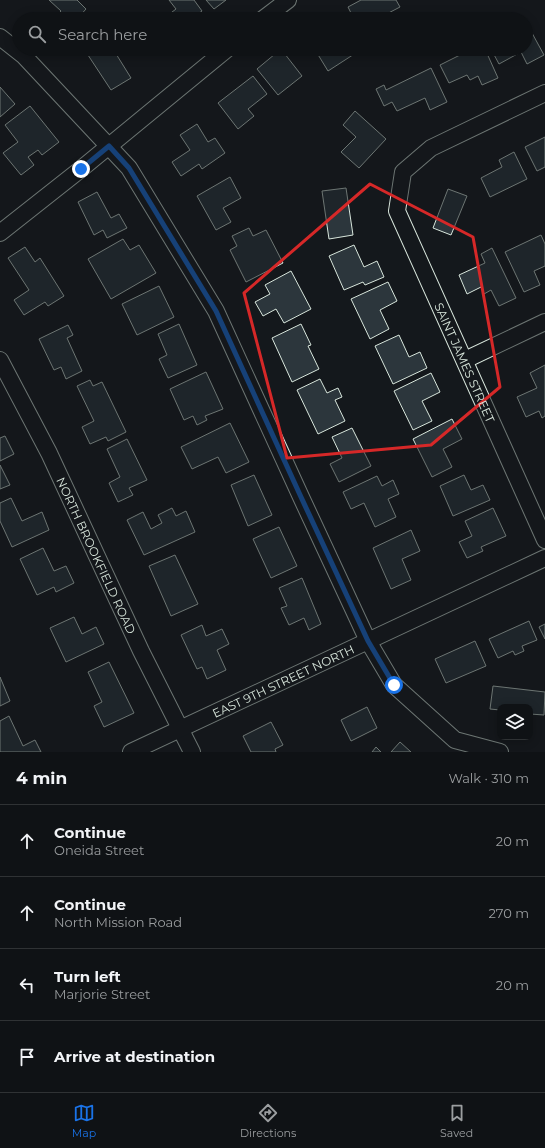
<!DOCTYPE html>
<html lang="en">
<head>
<meta charset="utf-8">
<style>
  body { margin:0; font-family:Montserrat,sans-serif; background:#1d2022; color:#f1f3f6 }
  .controls { position:absolute; right:12px; bottom:12px; display:grid; overflow:hidden; border-radius:8px; box-shadow:0 2px 10px #0003 }
  .controls button { width:36px; height:36px; display:grid; place-items:center; padding:0; border:0; border-bottom:1px solid #2f3234; background:#0f1215; color:#f1f3f6; font:20px sans-serif }
  .stop { position:absolute; width:12px; height:12px; margin:-9px; border:3px solid #1a73e8; border-radius:50%; background:#fff }
  .stop.end { background:#1a73e8; border-color:#fff; box-shadow:0 1px 4px #0008 }
  .list { margin:0; padding:0; list-style:none }
  h2 { display:flex; justify-content:space-between; align-items:center; height:52px; margin:0; padding:0 16px; font-size:17px }
  h2 small { font-size:13px; font-weight:400; color:#9b9ea0 }
  .list li { display:grid; grid-template-columns:26px 1fr auto; gap:12px; align-items:center; box-sizing:border-box; height:72px; padding:0 16px; border-top:1px solid #2f3234 }
  .list b { display:block; font-size:15px; white-space:nowrap }
  .list p { margin:0; font-size:13px; white-space:nowrap; color:#9b9ea0 }
  .list em { font-size:13px; font-style:normal; color:#9b9ea0 }
  .icon { flex:none; width:22px; height:22px; fill:none; stroke:currentColor; stroke-width:2; stroke-linecap:round; stroke-linejoin:round }
  .map { position:relative; flex:none; width:545px; height:752px; overflow:hidden }
  .search { position:absolute; background:#0f1215; box-shadow:0 2px 10px #0003; left:12px; right:12px; top:12px; height:44px; display:flex; align-items:center; gap:10px; box-sizing:border-box; padding:0 14px; border-radius:22px; color:#9b9ea0; font-size:15px }
  .sheet { height:340px; background:#0f1215 }
  nav { display:flex; justify-content:space-around; align-items:center; box-sizing:border-box; height:56px; border-top:1px solid #2f3234; background:#0f1215; font-size:11px; color:#9b9ea0 }
  nav a { display:grid; justify-items:center; gap:2px }
  nav .on { color:#1a73e8 }
  .map>svg:first-child { display:block }
</style>
</head>
<body>
<div class="map">
<svg width="545" height="752" viewBox="0 0 545 752">
  <rect width="100%" height="100%" fill="#14181c"/>
  <!-- building -->
  <path fill="#2c363c" stroke="#d8e6dc" d="M49,0H77L86,9L77,19H53L61,11Z
    M169,0H194L202,11L191,19H163L176,9Z
    M206,0H226L214,9Z
    M361,0H396L400,7L377,19H354L348,7Z
    M342,13L345,19H333Z
    M526,22L544,55L527,64L521,52L499,64L491,49H526Z
    M84,49H113L131,78L111,90Z
    M281,49L302,76L278,95L257,69Z
    M323,49H362L328,71L317,53Z
    M472,49H485L498,78L482,85L478,76L470,80L467,75L449,83L440,65Z
    M431,68L447,102L430,110L425,98L397,111L392,102L384,106L376,89L384,85L386,90Z
    M253,76L267,94L248,109L254,116L238,129L218,103Z
    M0,87L15,104L0,117Z
    M30,106L59,142L42,155L38,150L28,157L34,165L21,175L3,153L18,142L5,125Z
    M355,111L386,139L359,168L341,152L356,137L343,125Z
    M197,124L208,142L215,138L225,153L202,169L199,164L181,176L172,162L190,150L180,135Z
    M545,137V167L537,171L525,147Z
    M514,152L527,179L490,197L481,178L502,167L499,160Z
    M230,177L241,198L223,208L231,222L216,230L197,196Z
    M346,188L353,235L329,239L322,191Z
    M448,189L467,196L451,235L433,228Z
    M97,192L111,218L119,214L127,228L107,238L103,230L94,235L78,202Z
    M249,228L253,236L266,230L283,263L246,282L230,250L237,246L232,236Z
    M541,235L545,244V266L534,271L540,285L524,292L505,252Z
    M123,239L130,250L139,245L156,273L111,299L88,259Z
    M354,245L364,267L377,261L384,277L365,285L363,282L344,290L329,256Z
    M25,247L35,262L40,258L64,296L48,306L45,302L24,315L14,300L29,290L8,258Z
    M492,248L516,298L499,306L491,290L484,294L481,287L467,294L459,275L485,263L481,254Z
    M291,271L311,309L284,323L276,309L263,316L255,302L270,294L265,285Z
    M388,282L397,301L380,310L389,329L370,339L351,299Z
    M159,286L174,317L137,335L122,304Z
    M179,324L197,365L168,378L159,359L167,355L158,334Z
    M301,324L311,345L308,346L319,369L292,382L272,338Z
    M68,325L73,335L67,338L82,371L66,379L61,367L54,370L39,339Z
    M399,335L409,357L420,352L427,368L393,384L375,346Z
    M545,365V416L542,418L539,411L526,417L517,397L537,388L530,373Z
    M206,372L223,409L205,416L207,420L197,425L193,416L184,420L170,389Z
    M431,373L440,392L422,401L432,421L413,430L394,391Z
    M320,379L327,393L338,388L342,397L335,400L345,421L318,434L297,390Z
    M90,380L93,386L102,382L126,432L108,441L106,437L90,444L82,427L94,421L77,386Z
    M452,419L462,439L443,449L452,467L432,477L413,439Z
    M230,423L249,462L226,473L218,457L192,469L181,447Z
    M352,428L371,466L339,482L330,464L342,458L332,437Z
    M5,436L14,454L0,461V438Z
    M127,439L147,480L129,488L133,495L118,502L109,483L120,477L107,449Z
    M0,465L10,485L0,489Z
    M254,475L272,515L248,526L231,485Z
    M464,475L471,490L483,485L490,500L453,516L440,486Z
    M377,476L382,486L393,480L399,494L388,499L396,517L375,527L364,503L351,509L343,492Z
    M11,498L22,521L42,512L49,530L12,547L0,521V503Z
    M172,508L176,516L186,511L195,532L144,555L127,520L143,512L151,529L162,523L158,515Z
    M493,508L506,536L481,547L483,551L467,558L459,542L472,536L465,521Z
    M279,527L297,566L271,578L253,539Z
    M411,530L420,551L402,559L411,580L391,589L373,548Z
    M43,548L54,571L66,566L74,583L56,592L54,587L37,595L20,559Z
    M175,555L198,604L171,616L149,566Z
    M302,578L321,624L309,630L304,618L289,625L281,608L287,606L279,588Z
    M74,617L82,634L96,627L104,644L66,662L50,628Z
    M529,621L537,640L522,646L524,651L515,655L513,651L498,658L489,639Z
    M545,624V639L539,627Z
    M202,625L206,636L222,629L229,644L217,650L226,670L207,679L202,667L197,669L181,635Z
    M475,641L486,666L446,683L435,659Z
    M109,662L134,713L104,727L94,706L102,702L88,672Z
    M0,677L10,701L0,706Z
    M493,686L545,692L544,715L530,714V707H500V710L490,709Z
    M367,707L377,728L351,741L341,720Z
    M9,716L23,746L35,740L41,752H0V721Z
    M271,722L283,745L275,749L276,752H251L243,736Z
    M400,742L411,752H391Z
    M376,747L381,752H372Z"/>
  <g fill="none" stroke-linecap="round" stroke-linejoin="round">
    <defs>
      <g id="minor">
        <path d="M263,19L288,0"/>
        <path d="M0,37L24,56L129,168L216,311L301,497L368,641L394,685L455,740L500,752"/>
        <path id="s1" d="M545,93L431,148L403,172L397,211L545,540"/>
        <path d="M0,233L81,169L227,49"/>
        <path id="s2" d="M0,360L49,453L141,651L192,752"/>
        <path d="M465,360L545,322"/>
        <path id="s3" d="M131,752L545,558"/>
      </g>
    </defs>
    <!-- minor casing -->
    <use href="#minor" stroke="#d8e6dc" stroke-width="18"/>
    <!-- minor -->
    <use href="#minor" stroke="#14181c" stroke-width="16"/>
  </g>
  <g fill="none" stroke-linecap="round" stroke-linejoin="round">
    <!-- route -->
    <path stroke="#1a73e8" stroke-width="5" d="M81,169L109,146L129,168L216,311L301,497L368,641L394,685"/>
  </g>
  <!-- marked area -->
  <path d="M0 0H545V752H0ZM370,184L473,237L500,387L431,445L287,458L244,293Z" fill="#14181c" fill-opacity=".55" fill-rule="evenodd"/>
  <path fill="none" stroke="#d62828" stroke-width="3" stroke-linejoin="round" d="M370,184L473,237L500,387L431,445L287,458L244,293Z"/>
  <g text-anchor="middle" dominant-baseline="central" stroke-width="3" stroke-linejoin="round" paint-order="stroke">
    <!-- street labels -->
    <g font-size="12" fill="#d8e6dc" stroke="#14181c">
      <text stroke="none"><textPath href="#s1" startOffset="369">SAINT JAMES STREET</textPath></text>
      <text stroke="none"><textPath href="#s2" startOffset="218">NORTH BROOKFIELD ROAD</textPath></text>
      <text stroke="none"><textPath href="#s3" startOffset="168">EAST 9TH STREET NORTH</textPath></text>
    </g>
  </g>
</svg>
<div class="controls">
<button><svg class="icon" aria-label="layers" viewBox="0 0 24 24"><path d="M12 4l9 5-9 5-9-5zM3 14l9 5 9-5"/></svg></button>
</div>
<div class="stop" style="left:394px;top:685px"></div>
<div class="stop end" style="left:81px;top:169px"></div>
<div class="search"><svg class="icon" aria-label="search" viewBox="0 0 24 24"><circle cx="10" cy="10" r="6"/><path d="M15 15l6 6"/></svg>Search here</div>
</div>
<section class="sheet">
<h2>4 min<small>Walk · 310 m</small></h2>
<ul class="list">
<li><svg class="icon" aria-label="ahead" viewBox="0 0 24 24"><path d="M12 20V5M6 11l6-6 6 6"/></svg><div><b>Continue</b><p>Oneida Street</p></div><em>20 m</em></li>
<li><svg class="icon" aria-label="ahead" viewBox="0 0 24 24"><path d="M12 20V5M6 11l6-6 6 6"/></svg><div><b>Continue</b><p>North Mission Road</p></div><em>270 m</em></li>
<li><svg class="icon" aria-label="left" viewBox="0 0 24 24"><path d="M17 20v-9H6M10 6l-5 5 5 5"/></svg><div><b>Turn left</b><p>Marjorie Street</p></div><em>20 m</em></li>
<li><svg class="icon" aria-label="arrive" viewBox="0 0 24 24"><path d="M6 21V4h12l-3 4 3 4H6"/></svg><div><b>Arrive at destination</b></div></li>
</ul>
</section>
<nav>
<a class="on"><svg class="icon" aria-label="map" viewBox="0 0 24 24"><path d="M3 6l6-2 6 2 6-2v14l-6 2-6-2-6 2zM9 4v14M15 6v14"/></svg>Map</a>
<a><svg class="icon" aria-label="directions" viewBox="0 0 24 24"><path d="M12 3l9 9-9 9-9-9zM9 14v-3h6M13 9l2 2-2 2"/></svg>Directions</a>
<a><svg class="icon" aria-label="saved" viewBox="0 0 24 24"><path d="M7 4h10v16l-5-4-5 4z"/></svg>Saved</a>
</nav>
</body>
</html>
